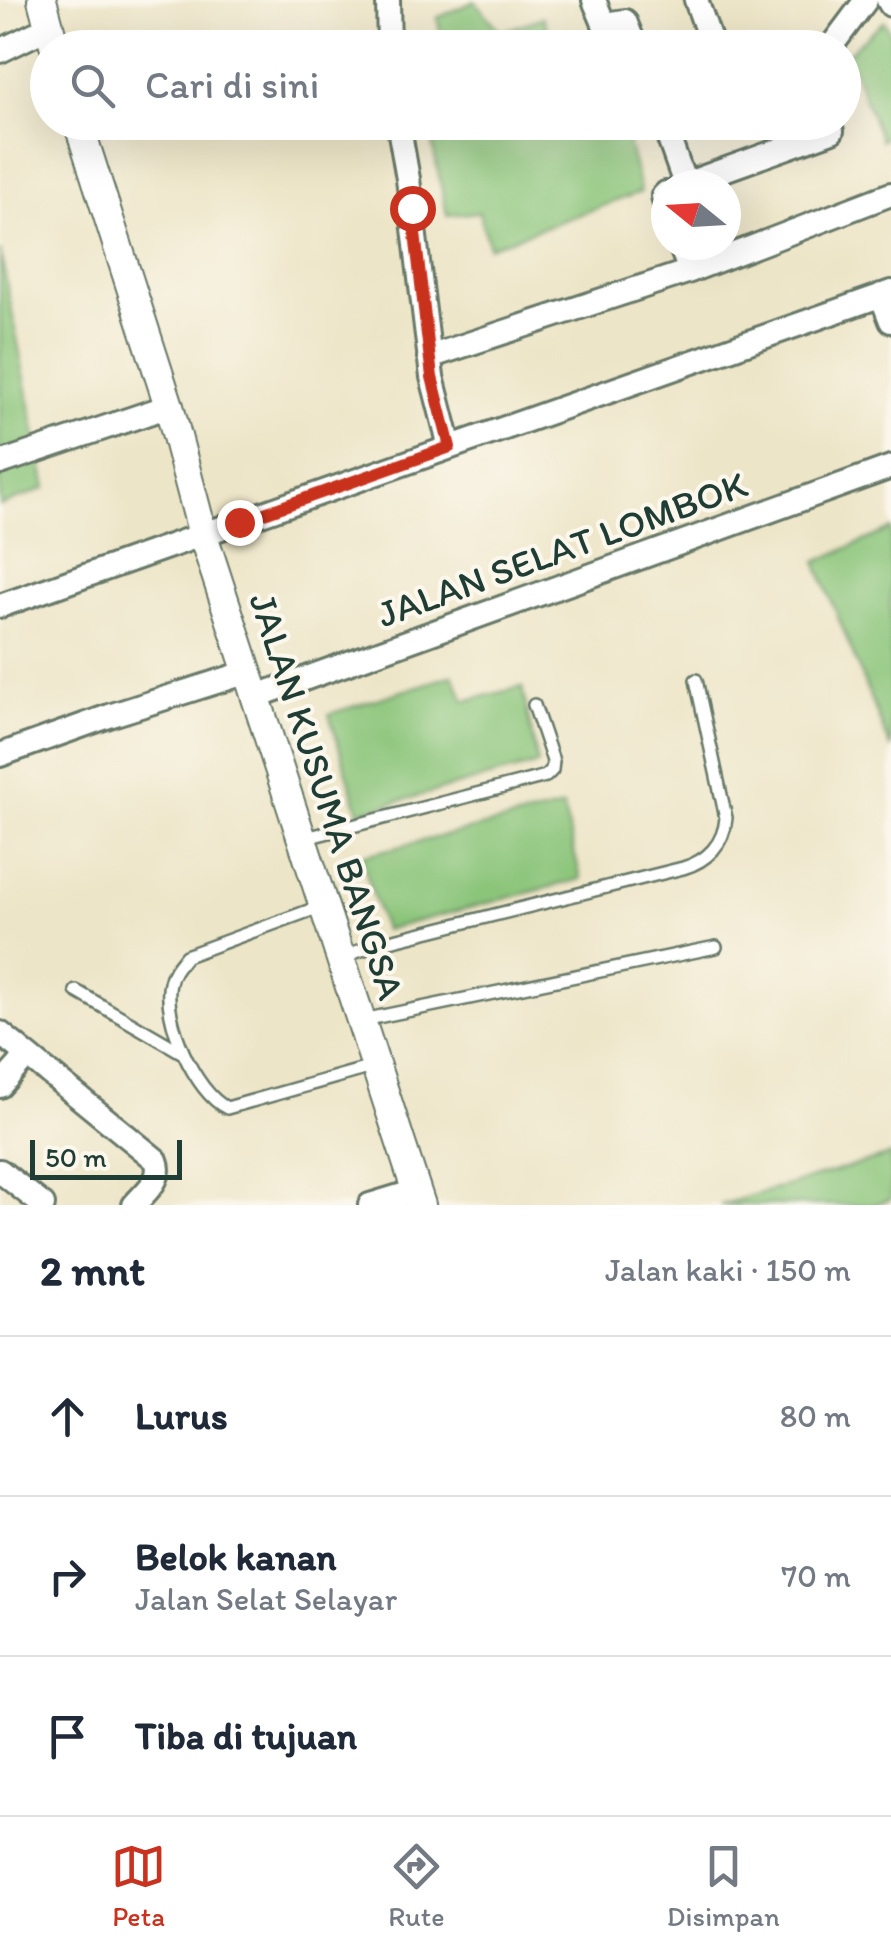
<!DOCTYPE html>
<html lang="id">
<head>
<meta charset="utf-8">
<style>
  body { margin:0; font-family:Itim,sans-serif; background:#f6f6f7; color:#1f2937 }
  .compass { position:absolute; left:651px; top:170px; width:90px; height:90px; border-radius:50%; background:#fff; box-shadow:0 10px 40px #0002; rotate:288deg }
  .scale { position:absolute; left:30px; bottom:25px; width:152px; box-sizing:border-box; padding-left:10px; border:5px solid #1f3d34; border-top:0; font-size:28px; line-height:35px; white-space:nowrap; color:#1f3d34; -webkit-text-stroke:8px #fbf7ec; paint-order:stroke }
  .stop { position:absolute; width:30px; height:30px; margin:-22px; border:8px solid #c8321e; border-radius:50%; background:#fff }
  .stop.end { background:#c8321e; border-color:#fff; box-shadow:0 2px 10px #0008 }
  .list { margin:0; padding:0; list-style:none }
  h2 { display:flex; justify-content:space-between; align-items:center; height:130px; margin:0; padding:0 40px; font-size:42px }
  h2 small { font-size:32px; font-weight:400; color:#747a83 }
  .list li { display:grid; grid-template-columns:65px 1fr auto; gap:30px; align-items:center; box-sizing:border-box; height:160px; padding:0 40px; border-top:2px solid #e0e1e3 }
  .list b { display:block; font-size:38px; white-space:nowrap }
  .list p { margin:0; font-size:32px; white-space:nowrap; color:#747a83 }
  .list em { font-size:32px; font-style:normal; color:#747a83 }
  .icon { flex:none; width:55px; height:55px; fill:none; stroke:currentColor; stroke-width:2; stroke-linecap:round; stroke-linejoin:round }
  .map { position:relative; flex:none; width:891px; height:1205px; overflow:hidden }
  .search { position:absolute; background:#fff; box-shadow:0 10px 40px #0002; left:30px; right:30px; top:30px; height:110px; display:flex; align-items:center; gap:25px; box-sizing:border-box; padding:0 35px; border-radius:55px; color:#747a83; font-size:38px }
  .sheet { height:610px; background:#fff }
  nav { display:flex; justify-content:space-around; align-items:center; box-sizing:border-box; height:140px; border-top:2px solid #e0e1e3; background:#fff; font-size:28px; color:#747a83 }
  nav a { display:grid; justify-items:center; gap:5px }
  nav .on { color:#c8321e }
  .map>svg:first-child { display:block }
</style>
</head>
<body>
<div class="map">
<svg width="891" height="1205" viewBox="0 0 891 1205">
  <rect width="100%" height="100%" fill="#fbf7ec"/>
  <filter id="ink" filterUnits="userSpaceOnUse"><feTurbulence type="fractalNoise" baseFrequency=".01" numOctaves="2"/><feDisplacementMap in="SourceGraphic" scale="20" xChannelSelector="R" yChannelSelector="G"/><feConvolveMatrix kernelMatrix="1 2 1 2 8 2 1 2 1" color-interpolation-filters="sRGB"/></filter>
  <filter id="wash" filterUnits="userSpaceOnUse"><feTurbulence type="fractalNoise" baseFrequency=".0048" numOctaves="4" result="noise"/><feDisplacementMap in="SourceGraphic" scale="40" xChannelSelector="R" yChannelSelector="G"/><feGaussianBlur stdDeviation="2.25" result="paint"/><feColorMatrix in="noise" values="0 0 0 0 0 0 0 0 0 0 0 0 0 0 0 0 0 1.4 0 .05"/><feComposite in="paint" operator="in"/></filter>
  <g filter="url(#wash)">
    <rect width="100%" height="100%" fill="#ede5c7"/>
    <!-- green -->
    <path fill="#8bc57a" stroke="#558157" stroke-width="2.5" d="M475,1L501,32L543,17L554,47H444L437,18Z
      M884,21L891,33V134L881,140L847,54Z
      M428,123H623L641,192L489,247L479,212L447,215Z
      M0,250L46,488L0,506Z
      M891,529V749L816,562Z
      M453,675L465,701L522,687L538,764L359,812L329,714Z
      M563,807L581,879L384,930L361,856Z
      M891,1155V1199L872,1205H720Z"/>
  </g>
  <g filter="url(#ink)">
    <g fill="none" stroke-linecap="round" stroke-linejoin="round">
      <defs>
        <path id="service" d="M302,839L546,776L552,770L553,761L534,705
          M322,906L186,956C179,965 172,972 170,983C162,1018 195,1093 227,1108L375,1066
          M341,957L382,943L683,868C707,861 724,844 726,818L696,680
          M76,991L183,1053
          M363,1020L716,947"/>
        <path id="minor" d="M388,0L389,48
          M594,0L604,24L625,21L636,48
          M696,0L713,48
          M888,0L891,5
          M830,48L866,0
          M0,51L49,27
          M398,122L408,179L432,377L450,447
          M663,122L685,184L682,185
          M685,184L832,131
          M666,193L663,196L666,209
          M680,245L690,271
          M881,295L891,321
          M429,357L690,271L891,194
          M0,463L169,406
          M0,606L891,292
          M257,696L891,467
          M0,755L112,715L248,672
          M0,1033L156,1160C164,1179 145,1192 134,1205
          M0,1086L27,1056
          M0,1171L43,1205
          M370,1205L416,1191"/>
        <path id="tertiary" d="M42,0L55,48
          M78,122L169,406L203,535L421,1205"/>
      </defs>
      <!-- service casing -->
      <use href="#service" stroke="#677867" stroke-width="16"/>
      <!-- minor casing -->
      <use href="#minor" stroke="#677867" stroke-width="28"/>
      <!-- tertiary casing -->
      <use href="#tertiary" stroke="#677867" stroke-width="32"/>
      <!-- service -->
      <use href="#service" stroke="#fff" stroke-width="11"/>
      <!-- minor -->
      <use href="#minor" stroke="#fff" stroke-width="22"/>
      <!-- tertiary -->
      <use href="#tertiary" stroke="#fff" stroke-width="28"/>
    </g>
  </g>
  <g fill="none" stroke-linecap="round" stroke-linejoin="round" filter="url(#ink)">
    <!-- route -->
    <path stroke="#c8321e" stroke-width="12" d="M239,522L450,447L432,377L412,208"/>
  </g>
  <g text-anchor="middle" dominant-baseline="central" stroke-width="8" stroke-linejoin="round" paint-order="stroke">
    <!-- street labels -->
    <g font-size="38" fill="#1f3d34" stroke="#fbf7ec">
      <text transform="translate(562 549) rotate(-20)">JALAN SELAT LOMBOK</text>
      <text transform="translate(327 796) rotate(72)">JALAN KUSUMA BANGSA</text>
    </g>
  </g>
</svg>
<svg class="compass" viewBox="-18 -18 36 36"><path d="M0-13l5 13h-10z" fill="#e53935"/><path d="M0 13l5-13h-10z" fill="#747a83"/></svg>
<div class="scale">50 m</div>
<div class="stop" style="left:412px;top:208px"></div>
<div class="stop end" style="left:239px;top:522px"></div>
<div class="search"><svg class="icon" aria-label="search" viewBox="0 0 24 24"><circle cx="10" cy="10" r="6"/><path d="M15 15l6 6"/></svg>Cari di sini</div>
</div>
<section class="sheet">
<h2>2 mnt<small>Jalan kaki · 150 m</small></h2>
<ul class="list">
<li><svg class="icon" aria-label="ahead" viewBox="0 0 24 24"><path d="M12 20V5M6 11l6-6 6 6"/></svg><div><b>Lurus</b></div><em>80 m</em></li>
<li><svg class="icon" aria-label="right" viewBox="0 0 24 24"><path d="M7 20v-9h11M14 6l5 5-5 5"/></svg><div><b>Belok kanan</b><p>Jalan Selat Selayar</p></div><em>70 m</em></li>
<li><svg class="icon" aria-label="arrive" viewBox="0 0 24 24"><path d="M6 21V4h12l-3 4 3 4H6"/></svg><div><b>Tiba di tujuan</b></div></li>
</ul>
</section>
<nav>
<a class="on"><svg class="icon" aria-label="map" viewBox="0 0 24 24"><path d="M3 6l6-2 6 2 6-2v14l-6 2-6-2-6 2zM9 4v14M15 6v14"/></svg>Peta</a>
<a><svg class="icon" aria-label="directions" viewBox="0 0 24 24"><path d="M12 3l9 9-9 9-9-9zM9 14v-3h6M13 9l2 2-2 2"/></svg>Rute</a>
<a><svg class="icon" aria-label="saved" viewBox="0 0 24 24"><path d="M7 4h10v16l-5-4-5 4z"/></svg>Disimpan</a>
</nav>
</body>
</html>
